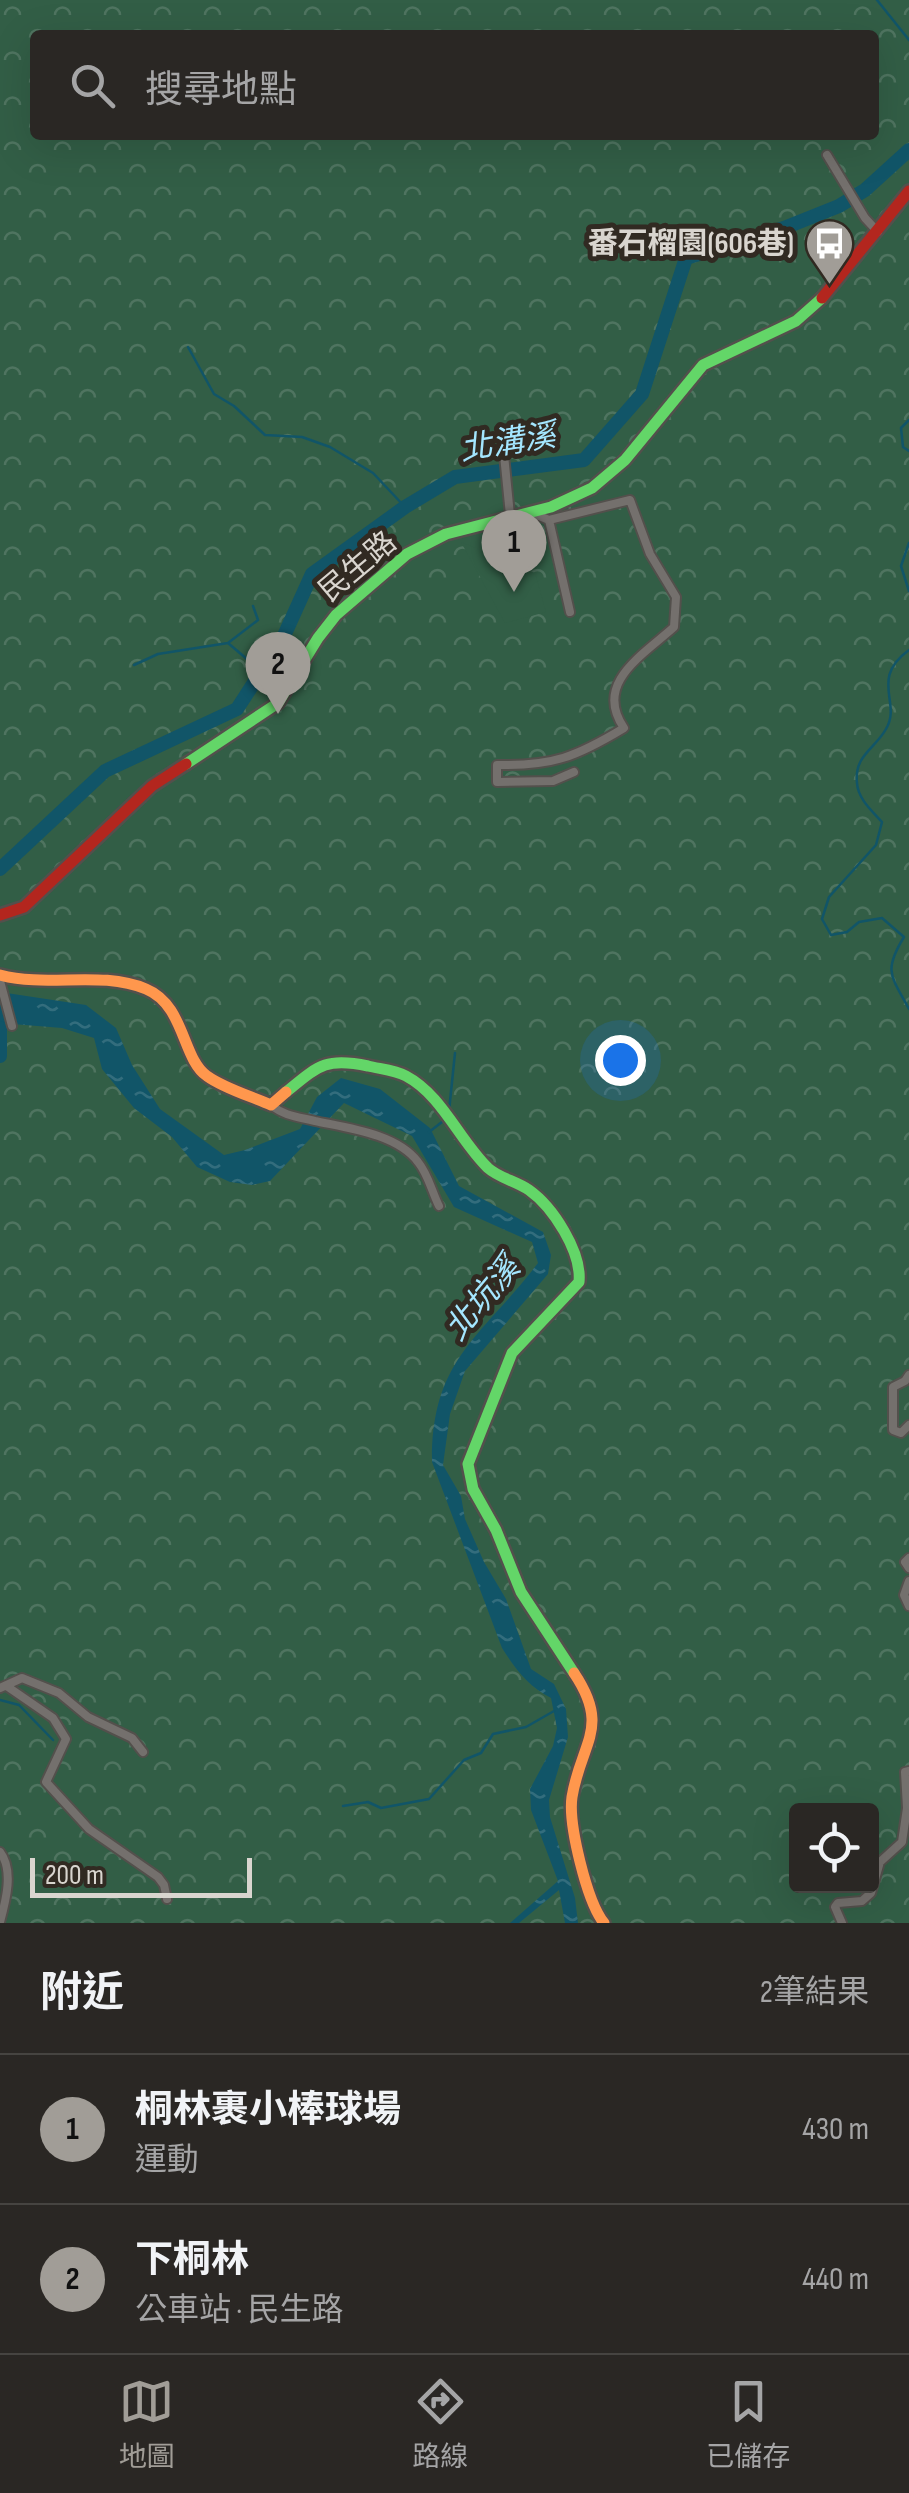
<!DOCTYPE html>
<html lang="zh-TW">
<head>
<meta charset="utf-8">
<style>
  body { margin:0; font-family:"Sofia Sans Condensed","Noto Sans TC",sans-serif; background:#322f2c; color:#f1f3f6 }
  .controls { position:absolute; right:30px; bottom:30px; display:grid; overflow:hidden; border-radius:10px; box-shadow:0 10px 40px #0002 }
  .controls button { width:90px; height:90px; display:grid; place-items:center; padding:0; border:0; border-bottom:2px solid #464441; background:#2a2724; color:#f1f3f6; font:50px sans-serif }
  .scale { position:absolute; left:30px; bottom:25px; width:222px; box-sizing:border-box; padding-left:10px; border:5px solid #d9d5cf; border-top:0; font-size:28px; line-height:35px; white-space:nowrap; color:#d9d5cf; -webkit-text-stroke:8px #312a22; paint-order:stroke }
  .you { position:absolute; left:620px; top:1060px; width:35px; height:35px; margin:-25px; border:8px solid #fff; border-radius:50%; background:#1a73e8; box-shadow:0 0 0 15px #1a73e833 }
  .badge { display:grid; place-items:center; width:65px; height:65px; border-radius:50%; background:#a19d97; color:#111; font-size:32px; font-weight:700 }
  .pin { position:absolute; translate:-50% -82px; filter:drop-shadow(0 2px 5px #0008) }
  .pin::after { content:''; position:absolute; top:52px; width:35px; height:30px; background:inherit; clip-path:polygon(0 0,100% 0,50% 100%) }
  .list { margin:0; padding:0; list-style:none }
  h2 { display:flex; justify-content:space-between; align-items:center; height:130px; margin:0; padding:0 40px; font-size:42px }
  h2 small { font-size:32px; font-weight:400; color:#a5a5a6 }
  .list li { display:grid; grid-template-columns:65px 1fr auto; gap:30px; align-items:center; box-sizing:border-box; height:150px; padding:0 40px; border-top:2px solid #464441 }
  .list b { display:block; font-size:38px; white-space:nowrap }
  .list p { margin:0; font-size:32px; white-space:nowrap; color:#a5a5a6 }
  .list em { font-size:32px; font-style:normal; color:#a5a5a6 }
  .icon { flex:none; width:55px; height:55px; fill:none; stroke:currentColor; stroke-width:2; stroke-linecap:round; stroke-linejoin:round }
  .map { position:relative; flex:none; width:909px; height:1923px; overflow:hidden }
  .search { position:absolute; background:#2a2724; box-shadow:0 10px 40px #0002; left:30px; right:30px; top:30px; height:110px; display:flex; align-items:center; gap:25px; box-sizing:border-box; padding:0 35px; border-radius:10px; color:#a5a5a6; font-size:38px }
  .sheet { height:430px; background:#2a2724 }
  nav { display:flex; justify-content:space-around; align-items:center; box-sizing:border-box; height:140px; border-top:2px solid #464441; background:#2a2724; font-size:28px; color:#a5a5a6 }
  nav a { display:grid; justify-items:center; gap:5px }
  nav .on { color:#a19d97 }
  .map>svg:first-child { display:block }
</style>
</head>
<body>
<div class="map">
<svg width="909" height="1923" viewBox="0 0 909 1923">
  <defs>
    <pattern id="forest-crowns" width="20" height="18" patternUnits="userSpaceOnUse" patternTransform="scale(2.5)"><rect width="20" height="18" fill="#325e46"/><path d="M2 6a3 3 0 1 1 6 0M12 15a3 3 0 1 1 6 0" fill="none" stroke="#4f7460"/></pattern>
    <pattern id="water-ripples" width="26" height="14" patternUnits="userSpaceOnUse" patternTransform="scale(2.5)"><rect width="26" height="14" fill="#115568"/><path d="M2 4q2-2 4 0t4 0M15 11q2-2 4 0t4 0" fill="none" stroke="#336d7d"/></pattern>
  </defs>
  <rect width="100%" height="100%" fill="#383430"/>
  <!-- forest -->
  <path fill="url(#forest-crowns)" fill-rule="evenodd" d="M0,0H909V1923H0ZM35,35H874V135H35ZM796,1810H872V1886H796Z"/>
  <!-- pitch -->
  <path fill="#325e46" d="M461,542L535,573L546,612L505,623Z"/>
  <!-- water -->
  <path fill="url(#water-ripples)" d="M0,992L86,1005L116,1028L132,1065L160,1109L224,1155L245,1150L300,1129L317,1097L341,1078L380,1089L430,1128L459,1186L543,1232L551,1255L548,1274L465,1371L450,1414L443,1465L461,1496L465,1519L484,1562L506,1599L531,1669L554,1684L566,1709L568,1737L549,1800L550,1817L575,1898L578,1923H565L559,1890L519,1923H510L558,1881L531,1810L530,1789L553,1746L557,1728L551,1698C528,1686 516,1670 502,1648L432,1462C431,1358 482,1337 538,1263L532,1242L454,1207L412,1136L344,1103L270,1181L252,1185L230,1182L197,1167L172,1137L134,1108L102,1069L94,1038L62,1028L0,1023Z"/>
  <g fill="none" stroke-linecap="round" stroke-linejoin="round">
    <!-- stream -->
    <path stroke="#115568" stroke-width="2.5" d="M877,0L909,40
      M188,347L214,394L234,406L265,435L302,437L330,447L373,473L405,507
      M909,420L901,428L903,447L909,451
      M909,543L901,566L909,591
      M228,643L258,620L253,606
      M909,650C869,679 902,703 886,729C875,749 854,755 857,783C858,799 872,811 882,822L876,845L829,897L822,919L831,935L847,932L859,922L882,918L904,937C883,971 891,976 909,1009
      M134,665L158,654L228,643L261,671
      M449,1111L455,1053
      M429,1132L442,1122
      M0,1700L19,1705L53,1740
      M343,1806L368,1802L381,1808L429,1799L464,1760L481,1753L493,1734L526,1727L554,1711"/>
    <!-- river -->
    <path stroke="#115568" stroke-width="14" d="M0,869L105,771L237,709L283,638L312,574L405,507L455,477L584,460L642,394L686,258L784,228L839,206L865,190L909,150
      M0,1028V1056"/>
    <defs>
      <path id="street" d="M827,155L865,218L878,232
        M502,435L510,515
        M532,513L549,520L630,500L650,554L676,597L674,627C643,655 593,683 624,728C576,757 553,766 497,765V782L553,781L574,772
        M549,520L570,612
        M0,981L12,1026
        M271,1105C284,1116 299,1117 315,1121C348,1128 397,1134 418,1162C428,1174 432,1192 439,1206
        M909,1375L905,1381L893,1387V1430L901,1433L909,1425
        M909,1558L905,1562L909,1568
        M909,1581L904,1595L909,1606
        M8,1687L53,1718L66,1739L46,1782L89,1829L158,1877L164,1885L167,1899
        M0,1688L22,1678L59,1693L88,1717L132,1738L143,1752
        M0,1852C14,1870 6,1900 0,1922
        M842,1923L835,1907L838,1903L862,1901L871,1893L880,1862L902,1842L907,1808L905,1772L909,1771"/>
      <path id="fast" d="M186,764L278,703L318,638L336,615L407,554L446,534L551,507L592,488L625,460L703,365L796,321L822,298
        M286,1092C318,1066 325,1057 368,1066C380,1069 395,1070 406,1076C442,1095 459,1140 488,1168C499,1178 516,1181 529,1190C553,1207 582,1252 579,1282L512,1353L468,1464L473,1489L496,1530L521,1592L574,1673"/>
      <path id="slow" d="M0,975C48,988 100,970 146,989C185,1005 182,1059 207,1076C225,1089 251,1096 271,1105L286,1092
        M574,1673C611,1728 581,1742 572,1797C568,1824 587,1902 604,1923"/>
      <path id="jam" d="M822,298L909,191
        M0,915L24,907L152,786L186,764"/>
    </defs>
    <!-- street casing -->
    <use href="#street" stroke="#53504c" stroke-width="12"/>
    <!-- fast casing -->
    <use href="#fast" stroke="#53504c" stroke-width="16"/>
    <!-- slow casing -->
    <use href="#slow" stroke="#53504c" stroke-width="16"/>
    <!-- jam casing -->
    <use href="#jam" stroke="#53504c" stroke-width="16"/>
    <!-- street -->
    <use href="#street" stroke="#74706d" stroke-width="8"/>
    <!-- fast -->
    <use href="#fast" stroke="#63d668" stroke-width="11"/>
    <!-- slow -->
    <use href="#slow" stroke="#ff974d" stroke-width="11"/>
    <!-- jam -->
    <use href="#jam" stroke="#b3261e" stroke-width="11"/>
  </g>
  <!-- icons -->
  <defs>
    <symbol id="bus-pin" viewBox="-11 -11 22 30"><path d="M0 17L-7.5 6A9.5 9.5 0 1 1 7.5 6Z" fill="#a19d97" stroke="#312a22"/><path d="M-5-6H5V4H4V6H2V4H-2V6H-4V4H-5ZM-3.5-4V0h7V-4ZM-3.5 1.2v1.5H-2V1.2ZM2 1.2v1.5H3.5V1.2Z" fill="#fff"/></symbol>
  </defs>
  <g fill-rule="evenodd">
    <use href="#bus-pin" x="802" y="216" width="55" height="75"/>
  </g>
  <g text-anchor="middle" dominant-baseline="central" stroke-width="10" stroke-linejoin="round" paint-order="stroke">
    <!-- poi labels -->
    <g font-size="30" font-weight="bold" fill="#d9d5cf" stroke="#312a22" text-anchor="end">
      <text x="794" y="244">番石榴園(606巷)</text>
    </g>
    <!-- street labels -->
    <g font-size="30" fill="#d9d5cf" stroke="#312a22">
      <text transform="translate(358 567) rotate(-40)">民生路</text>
    </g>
    <!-- water labels -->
    <g font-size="32" font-style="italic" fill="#a4e6ff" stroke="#312a22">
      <text transform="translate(508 443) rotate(-9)">北溝溪</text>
      <text transform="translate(483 1299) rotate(-50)">北坑溪</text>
    </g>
  </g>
</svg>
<div class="controls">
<button><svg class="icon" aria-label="locate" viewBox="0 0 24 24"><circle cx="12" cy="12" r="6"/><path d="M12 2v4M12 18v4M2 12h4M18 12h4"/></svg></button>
</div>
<div class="scale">200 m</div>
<div class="you"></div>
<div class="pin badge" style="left:514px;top:592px">1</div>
<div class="pin badge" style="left:278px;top:714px">2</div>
<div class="search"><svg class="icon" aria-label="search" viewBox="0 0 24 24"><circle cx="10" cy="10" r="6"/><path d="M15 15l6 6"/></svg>搜尋地點</div>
</div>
<section class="sheet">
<h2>附近<small>2筆結果</small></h2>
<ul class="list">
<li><span class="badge">1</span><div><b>桐林裹小棒球場</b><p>運動</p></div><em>430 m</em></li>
<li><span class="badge">2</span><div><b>下桐林</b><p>公車站 · 民生路</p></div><em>440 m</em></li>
</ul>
</section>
<nav>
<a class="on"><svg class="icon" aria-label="map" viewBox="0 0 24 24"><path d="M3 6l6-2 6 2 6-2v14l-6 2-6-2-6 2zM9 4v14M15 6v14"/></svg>地圖</a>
<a><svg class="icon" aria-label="directions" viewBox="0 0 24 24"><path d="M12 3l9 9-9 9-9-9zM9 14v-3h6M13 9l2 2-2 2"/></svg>路線</a>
<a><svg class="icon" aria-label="saved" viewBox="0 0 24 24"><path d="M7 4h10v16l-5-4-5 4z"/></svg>已儲存</a>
</nav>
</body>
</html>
